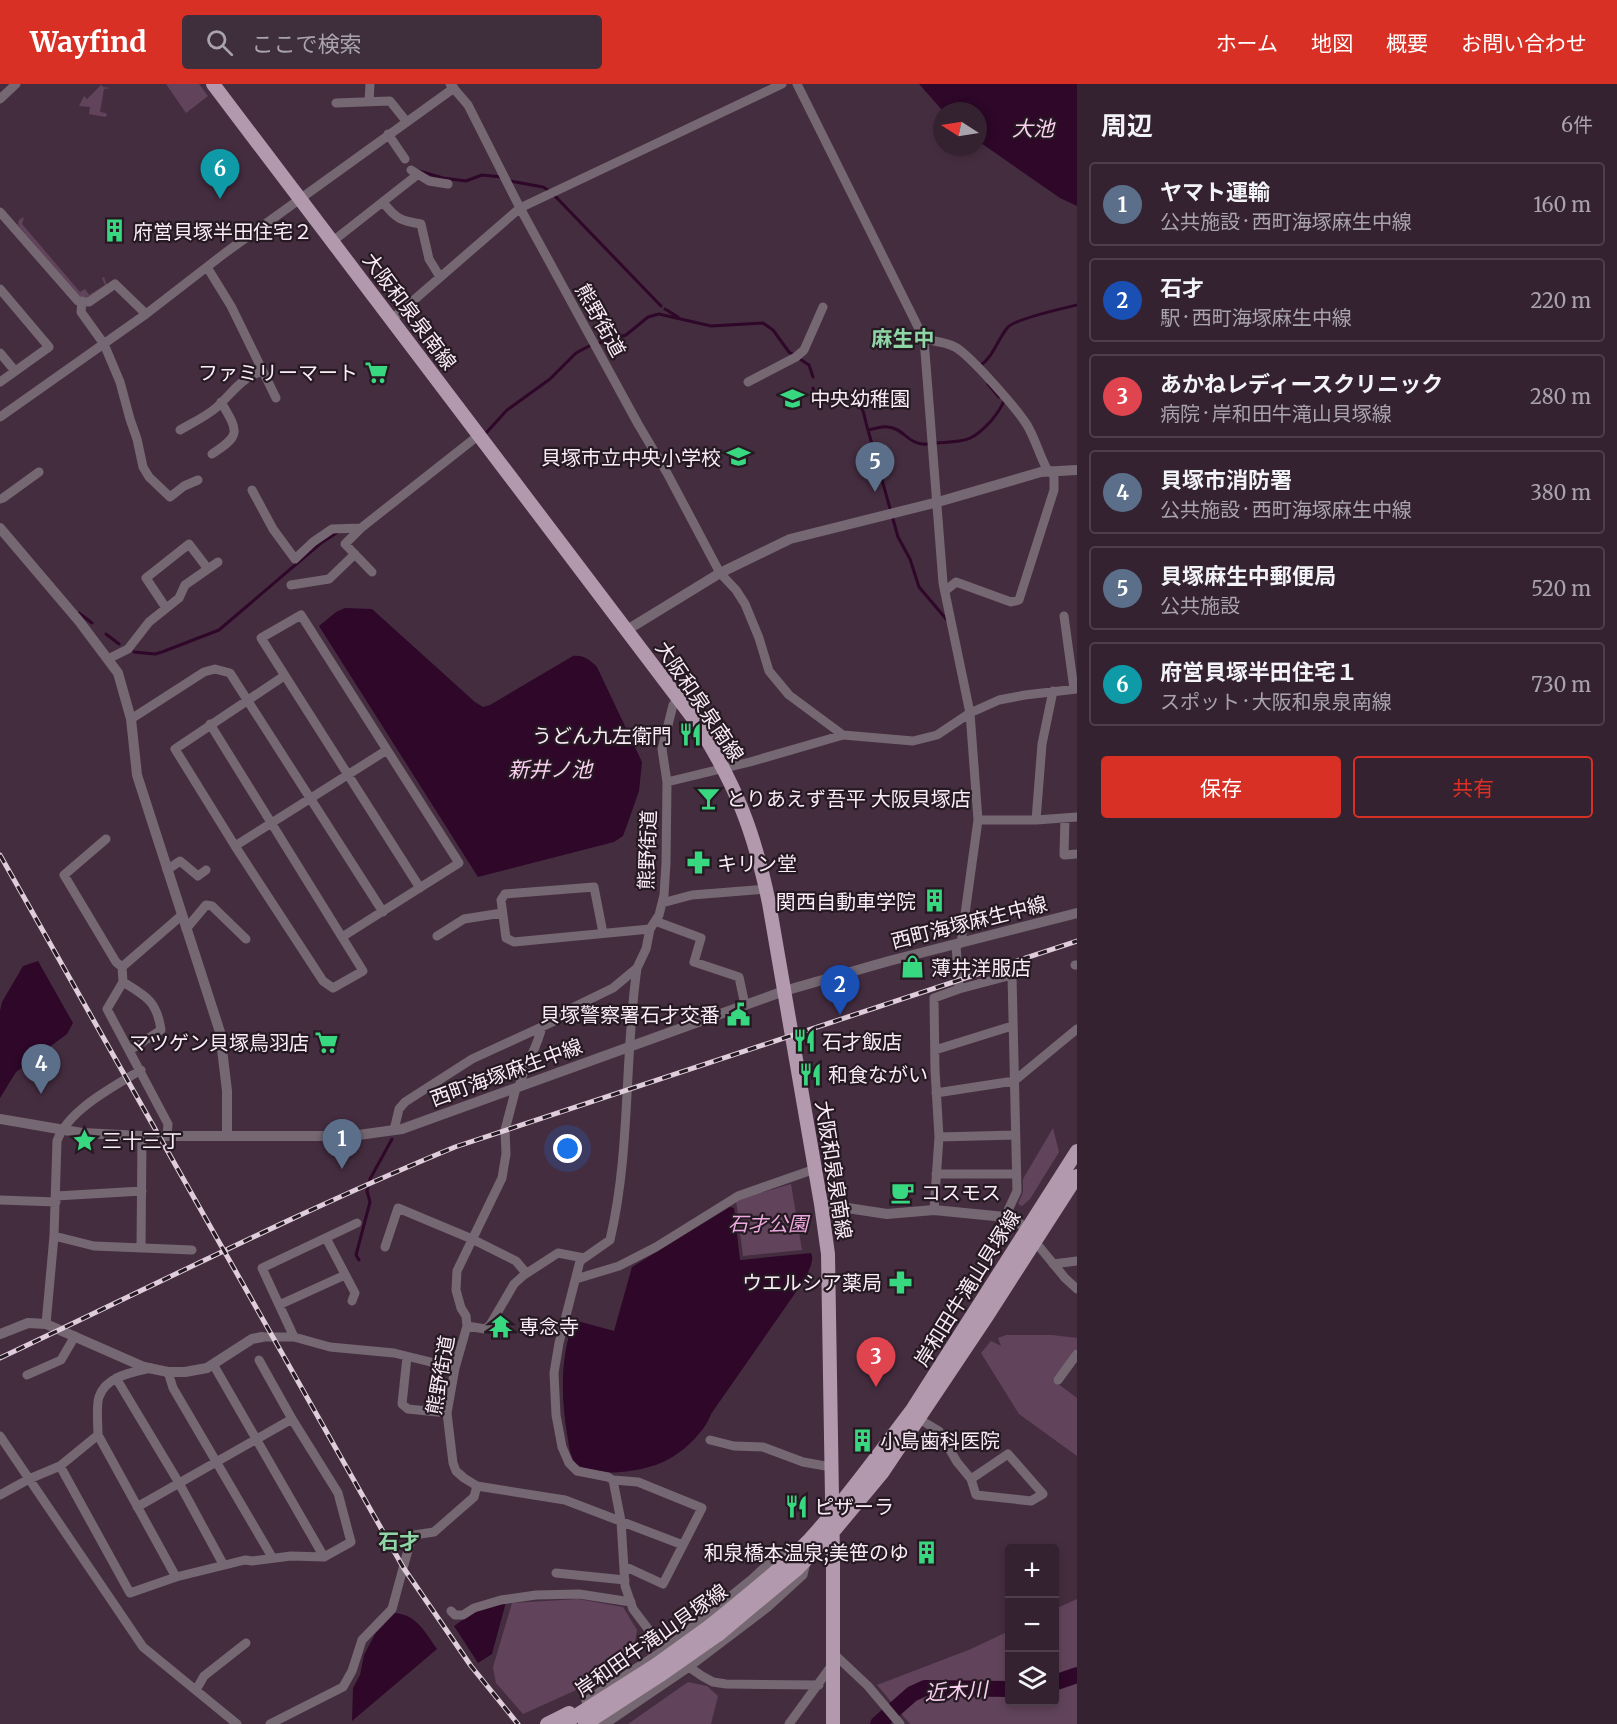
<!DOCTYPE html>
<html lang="ja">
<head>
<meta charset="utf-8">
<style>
  body { margin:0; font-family:Merriweather,"Noto Sans JP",serif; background:#3f2f3c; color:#f1f3f6 }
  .controls { position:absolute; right:18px; bottom:18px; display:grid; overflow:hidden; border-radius:6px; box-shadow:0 3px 9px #0003 }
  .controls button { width:54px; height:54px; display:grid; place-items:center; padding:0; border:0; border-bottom:2px solid #4e3f4c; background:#342230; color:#f1f3f6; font:30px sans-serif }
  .compass { position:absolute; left:933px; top:18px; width:54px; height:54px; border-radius:50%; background:#342230; box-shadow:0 3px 9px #0003; rotate:282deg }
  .you { position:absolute; left:568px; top:1065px; width:21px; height:21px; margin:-15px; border:4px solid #fff; border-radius:50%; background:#1a73e8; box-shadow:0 0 0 9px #1a73e833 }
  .badge { display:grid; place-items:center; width:39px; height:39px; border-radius:50%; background:#d93025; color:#fff; font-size:20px; font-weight:700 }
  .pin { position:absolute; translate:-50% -50px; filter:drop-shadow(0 2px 3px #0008) }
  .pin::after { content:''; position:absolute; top:32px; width:21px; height:18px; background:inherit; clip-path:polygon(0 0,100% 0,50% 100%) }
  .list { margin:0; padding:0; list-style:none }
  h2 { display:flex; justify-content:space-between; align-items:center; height:78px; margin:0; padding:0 24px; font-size:26px }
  h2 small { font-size:20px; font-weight:400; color:#a9a4ab }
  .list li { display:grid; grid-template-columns:39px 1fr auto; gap:18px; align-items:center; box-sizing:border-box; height:84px; margin:0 12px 12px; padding:0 12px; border:2px solid #4e3f4c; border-radius:6px }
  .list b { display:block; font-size:22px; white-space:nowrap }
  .list p { margin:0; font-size:20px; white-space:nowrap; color:#a9a4ab }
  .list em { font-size:20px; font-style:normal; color:#a9a4ab }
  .actions { display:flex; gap:12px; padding:18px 24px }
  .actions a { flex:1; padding:14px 0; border:2px solid #d93025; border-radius:6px; text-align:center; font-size:21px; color:#d93025 }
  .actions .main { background:#d93025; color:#fff }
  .icon { flex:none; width:33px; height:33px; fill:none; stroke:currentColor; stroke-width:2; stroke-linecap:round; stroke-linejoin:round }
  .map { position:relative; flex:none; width:1077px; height:1640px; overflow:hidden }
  header { display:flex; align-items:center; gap:36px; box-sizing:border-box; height:84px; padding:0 30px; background:#d93025; color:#fff }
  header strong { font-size:28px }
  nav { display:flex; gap:33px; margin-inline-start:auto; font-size:21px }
  .search { width:420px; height:54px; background:#3f2f3c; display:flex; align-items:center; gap:15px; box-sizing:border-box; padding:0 21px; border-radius:6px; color:#a9a4ab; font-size:22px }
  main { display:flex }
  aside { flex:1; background:#342230 }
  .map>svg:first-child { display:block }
</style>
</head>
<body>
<header>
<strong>Wayfind</strong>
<div class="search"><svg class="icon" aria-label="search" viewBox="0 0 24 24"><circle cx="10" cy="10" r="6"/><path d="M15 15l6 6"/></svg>ここで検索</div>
<nav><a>ホーム</a><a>地図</a><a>概要</a><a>お問い合わせ</a></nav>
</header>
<main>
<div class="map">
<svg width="1077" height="1640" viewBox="0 0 1077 1640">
  <rect width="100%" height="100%" fill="#452d40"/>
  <!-- green -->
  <path fill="#61445b" d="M166,0H199L208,12L186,29Z
    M101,1L103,3L110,4L104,5L100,28L106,29L107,31L105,33L89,30L90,23L79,22L84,12L87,15Z
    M24,133L22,140L80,208L85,205L89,211L105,201L102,194L104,193L107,202L87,215L78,212L18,141L19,136Z
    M1053,1044L1059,1068L1030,1115L1022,1122L1018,1120L1023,1108V1095Z
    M791,1100L802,1166L743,1172L736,1116Z
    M1006,1251H1052L1077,1254V1264L1053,1296L1077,1314V1372L1019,1330L981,1269L991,1257L1001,1262L998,1254Z
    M578,1515L623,1523L637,1546L633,1570L574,1607L523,1630L496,1599L493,1583L512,1519Z
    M1077,1515V1640H910L877,1601L971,1565L1009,1547L1010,1618H1054L1055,1525Z
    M688,1598L707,1602L718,1612L711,1640H628Z"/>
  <!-- water -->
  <path fill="#2e0729" d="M919,0H1077V122L1060,114L978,57V27H943Z
    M345,524L372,525L475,618L483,623L490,621L573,572C584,571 590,576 597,583L642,678L639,707L626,744L623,752L614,758L478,793L319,542L336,528Z
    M38,877L73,939L67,950L16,988L0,1014V927L2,918L23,882Z
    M730,1123L734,1124L740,1176L811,1169C815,1177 808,1187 805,1195L711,1330C705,1348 683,1368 667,1376C648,1387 590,1397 574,1377C569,1370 569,1359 567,1350C561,1312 560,1273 574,1236L614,1247L632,1183Z
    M506,1518L492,1570L478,1579L454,1542L474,1528Z
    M395,1529C417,1531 425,1548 437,1565L352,1637L353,1604L360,1591L364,1571L375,1550Z"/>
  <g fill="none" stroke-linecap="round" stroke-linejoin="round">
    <!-- stream -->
    <path stroke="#2e0729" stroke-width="3" d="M419,87L443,94L466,97L482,91L502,93
      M510,97L543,103L548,106
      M554,111L661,222
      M665,225L678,233
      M599,259L626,251L648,233L659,230L711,242L763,239L773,246L789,268L809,281L813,293
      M980,282C994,272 997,256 1008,243C1016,235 1064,224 1077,221
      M988,300L999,313
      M813,304L815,311C830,320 853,305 863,327C865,333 866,340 868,346C874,345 881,342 888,343C904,344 909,362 927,360
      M868,346L898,453L910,475L919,503L947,536
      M487,348L507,326L550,295L576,269L591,261
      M936,359C964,357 971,359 991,337C996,331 1001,324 1004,317
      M79,529L92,539
      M106,550L119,560
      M134,568L155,570L162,568L219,546L321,459L338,448
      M359,1176L356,1171L370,1118L367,1107L370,1095L392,1055"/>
    <!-- river -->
    <path stroke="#2e0729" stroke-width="16" d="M1054,1599L1077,1591
      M878,1640L912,1610L925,1604L1010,1605"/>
    <!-- minor -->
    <path stroke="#756872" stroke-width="9" d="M450,0L468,21L520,124L638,340L667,389L720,489L736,506L745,520L759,554L769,587L789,611L843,651
      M797,0L924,255L943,499L970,629L978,736L961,859
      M0,15L16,0
      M369,18L370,0
      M336,19L390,17L406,37
      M388,50L405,75
      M411,86L429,97L448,100
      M383,118C396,135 401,137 421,140L429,175L440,193
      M0,128L78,217L89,218L115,200L146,230
      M333,157L417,91
      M207,183L231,222L276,314
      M0,205L49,263L0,298
      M82,217L81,228L104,260L120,298L130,335L137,355L143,383L149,393L170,413L184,402L198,396
      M392,235L520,124L782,0
      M924,255C933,257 946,258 955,263C970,271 1017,325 1027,341C1035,354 1040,373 1048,387
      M0,269L15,287
      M748,298L796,273L804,266L823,223
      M0,333L146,230L225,169L454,4
      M180,346C192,339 207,332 217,323C234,307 240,295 262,287
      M212,370C242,351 238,347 221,318
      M252,406L273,445L295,475L313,458L332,445L361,444L479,351
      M0,415L3,414L39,388
      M361,444L345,460L372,488
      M291,501L329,495L355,470
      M945,507L956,498L1011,518L1019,516L1054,406V394L1052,387
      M166,524L146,494L189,460L208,485
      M1064,532L1074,605
      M108,575L128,565L149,538L179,514L185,501L218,478
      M131,635L204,588L215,585L230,589L383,828
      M210,640L363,887L333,904L323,897L235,762L175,665L284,592
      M667,698L750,678L843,651L913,657L937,651L970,629L999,616L1025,611L1077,605
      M1065,734L1064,771L1077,770
      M978,736H1036L1077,733
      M1036,736L1042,660L1053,607
      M106,755L64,791L116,878L122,883L182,831
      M235,762L387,666
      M167,786L180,777L198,792L206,786
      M662,819L692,811L766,805
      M655,837L701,854L694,878L739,893L745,921
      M186,845L206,821L212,822L246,855
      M603,849L594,803L505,810L501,816L506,854L514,858L650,845
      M437,852L464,835L502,829
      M342,853L459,779L301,531L261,554L420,804
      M956,861L959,905
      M1075,881H1077
      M122,882L123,898L107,925L168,1040L167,1052
      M637,884C624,974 631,1067 610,1156L580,1177L559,1259L554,1289L556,1331L562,1363L569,1379L577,1387L608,1393L613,1396L621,1437L625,1502L633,1525L664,1566L752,1495L781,1468L795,1469
      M123,898C146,912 157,917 161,946L130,966
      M935,966L1012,942
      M519,1003C524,981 538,964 542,942
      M516,1004L505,1046L506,1070L502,1094L457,1187L456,1206L461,1224L466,1232L467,1242L455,1284L447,1329L453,1379L456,1387L464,1394L477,1402L565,1416L683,1461
      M936,1009L1014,997L1077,945
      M394,1046L399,1025L405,1018L472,975L559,935L574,923L613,904L637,884L646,865L650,845L659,831L664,811L666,779L667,698L662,665L673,621L678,614
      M939,1053L1015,1051
      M936,1090H1015
      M56,1112L142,1107
      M0,1116L56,1118
      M934,1126L939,1053L935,986L934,914L959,905L1012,891L1017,1107L1005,1133
      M54,1152L94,1162L192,1166
      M326,1154L355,1209L352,1217
      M1033,1155L1065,1194L1077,1205
      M385,1163L398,1124L472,1155L516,1177L526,1189
      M141,1164L142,1052
      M1053,1180L1077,1177
      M576,1195L619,1182L656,1163L738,1112L815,1085
      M279,1221L345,1191
      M46,1240L54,1152L57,1057C68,1026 113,1003 141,986
      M467,1242L485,1245L490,1241L514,1200L524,1191L558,1169L584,1174
      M262,1253H294L330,1263L394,1269L455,1284
      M294,1253L262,1184L357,1139
      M407,1273L402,1320L408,1325L447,1329
      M213,1280L324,1473
      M168,1288L173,1304L272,1473
      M27,1291L61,1276L75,1252
      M116,1294L179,1399L223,1480
      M1058,1296L1077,1270
      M919,1335L939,1347L957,1378L971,1395L976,1411L1031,1417L1043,1410L1008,1370L971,1395
      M98,1351L176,1493
      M0,1352L143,1563L237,1640
      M710,1356L734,1362L763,1363L803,1378L831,1383
      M60,1382L130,1509L176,1493L245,1476L252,1477L291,1472L324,1473L351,1458L338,1409L292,1335L259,1276
      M613,1396L638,1398L702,1424L663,1500L624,1482
      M0,1411L29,1395L60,1382L98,1351C98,1341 96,1321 99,1313C106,1292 133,1288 151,1284
      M137,1423L292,1335
      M556,1489L625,1496
      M451,1527L455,1531H463L474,1524L501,1516L536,1511L579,1510L631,1518
      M833,1569L868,1602L900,1640
      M196,1606L204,1592L246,1559
      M270,1640L343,1603L352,1587L362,1556L392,1525L411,1455L414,1451L434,1448L474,1413L477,1402
      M600,1640L586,1617L664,1566L702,1592L713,1598L726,1600L819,1601
      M605,1640L689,1583L768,1523L803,1491L806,1478
      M789,1640L832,1581"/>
    <!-- tertiary -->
    <path stroke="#756872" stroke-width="10" d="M0,444L79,537L118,589L131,635L137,691L220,948L227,1007V1052
      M627,546L720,489L790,455L938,418L1041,388L1077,386
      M0,1035L82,1049L142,1052H351L402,1045L784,907L889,877L1077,829
      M821,1120L887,1130L934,1126L1005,1133L1013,1135L1027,1145
      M0,1250L28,1239L46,1240L144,1283L168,1288H185L207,1284L252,1255L262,1253"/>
    <!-- primary -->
    <path stroke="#b299ad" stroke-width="14" d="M213,0L696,638C736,701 754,747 769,819L821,1120L828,1170L833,1474V1640
      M710,1542C744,1514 779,1487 810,1455C846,1416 880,1368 912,1326L1077,1067
      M719,1550L797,1485L832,1449L882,1389L987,1232L1077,1092"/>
    <defs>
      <path id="rail" d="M0,771L403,1483L471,1582L518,1640
        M0,1274C151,1203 300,1127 455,1063L1077,857"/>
    </defs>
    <!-- rail casing -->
    <use href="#rail" stroke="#dfcddb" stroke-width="5"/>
    <!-- rail -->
    <use href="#rail" stroke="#251922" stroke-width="3" stroke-dasharray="9" stroke-linecap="butt"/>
    <!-- primary-bridge -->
    <path stroke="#b299ad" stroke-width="14" d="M547,1640L569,1629
      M563,1640L656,1581L710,1542
      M585,1640L659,1592L719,1550"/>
  </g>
  <!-- icons -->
  <defs>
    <symbol id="building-bare" viewBox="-9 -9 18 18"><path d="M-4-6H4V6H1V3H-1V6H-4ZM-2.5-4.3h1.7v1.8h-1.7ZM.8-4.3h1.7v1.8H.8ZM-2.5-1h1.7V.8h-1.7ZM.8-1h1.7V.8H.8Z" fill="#38d880" stroke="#251922" stroke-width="2.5" paint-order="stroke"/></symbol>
    <symbol id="supermarket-bare" viewBox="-9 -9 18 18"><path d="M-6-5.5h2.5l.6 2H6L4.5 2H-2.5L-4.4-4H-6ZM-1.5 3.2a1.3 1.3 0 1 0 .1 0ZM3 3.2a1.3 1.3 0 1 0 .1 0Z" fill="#38d880" stroke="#251922" stroke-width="2.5" paint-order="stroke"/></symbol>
    <symbol id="school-bare" viewBox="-9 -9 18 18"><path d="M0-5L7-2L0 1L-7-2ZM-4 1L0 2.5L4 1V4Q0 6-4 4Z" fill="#38d880" stroke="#251922" stroke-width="2.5" paint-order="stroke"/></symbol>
    <symbol id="university-bare" viewBox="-9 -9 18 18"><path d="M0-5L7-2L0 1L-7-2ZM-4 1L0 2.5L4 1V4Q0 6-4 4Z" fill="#38d880" stroke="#251922" stroke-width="2.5" paint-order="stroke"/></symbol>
    <symbol id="restaurant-bare" viewBox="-9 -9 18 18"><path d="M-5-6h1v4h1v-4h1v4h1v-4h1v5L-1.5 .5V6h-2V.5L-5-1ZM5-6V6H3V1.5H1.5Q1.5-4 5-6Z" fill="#38d880" stroke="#251922" stroke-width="2.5" paint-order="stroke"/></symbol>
    <symbol id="bar-bare" viewBox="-9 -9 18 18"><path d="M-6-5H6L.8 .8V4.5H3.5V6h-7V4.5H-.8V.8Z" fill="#38d880" stroke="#251922" stroke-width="2.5" paint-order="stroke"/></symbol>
    <symbol id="pharmacy-bare" viewBox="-9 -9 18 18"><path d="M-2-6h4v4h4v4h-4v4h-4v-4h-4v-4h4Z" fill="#38d880" stroke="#251922" stroke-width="2.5" paint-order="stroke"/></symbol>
    <symbol id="shop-bare" viewBox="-9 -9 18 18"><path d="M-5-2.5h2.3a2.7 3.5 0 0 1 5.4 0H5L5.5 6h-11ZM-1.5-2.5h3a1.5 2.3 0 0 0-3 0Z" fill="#38d880" stroke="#251922" stroke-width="2.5" paint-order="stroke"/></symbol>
    <symbol id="civic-bare" viewBox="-9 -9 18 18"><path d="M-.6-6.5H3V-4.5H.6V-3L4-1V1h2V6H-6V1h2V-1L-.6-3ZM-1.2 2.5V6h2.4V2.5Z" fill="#38d880" stroke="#251922" stroke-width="2.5" paint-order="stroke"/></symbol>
    <symbol id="sight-bare" viewBox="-9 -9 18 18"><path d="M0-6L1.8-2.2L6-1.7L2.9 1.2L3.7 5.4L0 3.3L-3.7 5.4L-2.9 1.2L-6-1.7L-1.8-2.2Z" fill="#38d880" stroke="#251922" stroke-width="2.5" paint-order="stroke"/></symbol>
    <symbol id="cafe-bare" viewBox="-9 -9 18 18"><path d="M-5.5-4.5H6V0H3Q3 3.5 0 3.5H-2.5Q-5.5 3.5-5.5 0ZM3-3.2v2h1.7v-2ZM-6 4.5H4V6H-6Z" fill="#38d880" stroke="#251922" stroke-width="2.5" paint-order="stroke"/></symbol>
    <symbol id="temple-bare" viewBox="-9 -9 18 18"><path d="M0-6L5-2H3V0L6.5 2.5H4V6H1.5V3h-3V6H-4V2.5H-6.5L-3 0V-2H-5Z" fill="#38d880" stroke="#251922" stroke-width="2.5" paint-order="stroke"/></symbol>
  </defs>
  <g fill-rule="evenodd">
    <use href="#building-bare" x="98" y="130" width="33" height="33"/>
    <use href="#supermarket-bare" x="360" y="272" width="33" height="33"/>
    <use href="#school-bare" x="776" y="298" width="33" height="33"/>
    <use href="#university-bare" x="722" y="356" width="33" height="33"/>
    <use href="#restaurant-bare" x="674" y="634" width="33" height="33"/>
    <use href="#bar-bare" x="692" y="698" width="33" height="33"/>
    <use href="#pharmacy-bare" x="682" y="762" width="33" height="33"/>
    <use href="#building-bare" x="918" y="800" width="33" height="33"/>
    <use href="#shop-bare" x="896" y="866" width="33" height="33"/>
    <use href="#civic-bare" x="722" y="914" width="33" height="33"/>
    <use href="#restaurant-bare" x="788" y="940" width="33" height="33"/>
    <use href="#supermarket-bare" x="310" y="942" width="33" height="33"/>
    <use href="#restaurant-bare" x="794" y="974" width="33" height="33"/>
    <use href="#sight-bare" x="68" y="1040" width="33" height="33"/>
    <use href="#cafe-bare" x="886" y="1092" width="33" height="33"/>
    <use href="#pharmacy-bare" x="884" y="1182" width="33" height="33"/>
    <use href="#temple-bare" x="484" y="1226" width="33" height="33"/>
    <use href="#building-bare" x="846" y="1340" width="33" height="33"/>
    <use href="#restaurant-bare" x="780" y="1406" width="33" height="33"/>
    <use href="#building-bare" x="910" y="1452" width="33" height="33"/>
  </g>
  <g text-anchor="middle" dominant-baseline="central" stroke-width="4.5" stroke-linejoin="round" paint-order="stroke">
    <!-- poi labels -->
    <g font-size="20" fill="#fbebf7" stroke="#251922" text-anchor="start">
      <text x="133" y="147">府営貝塚半田住宅２</text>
      <text x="358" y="288" text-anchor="end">ファミリーマート</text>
      <text x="810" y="314">中央幼稚園</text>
      <text x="721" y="373" text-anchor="end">貝塚市立中央小学校</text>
      <text x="672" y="651" text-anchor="end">うどん九左衛門</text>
      <text x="726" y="714">とりあえず吾平 大阪貝塚店</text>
      <text x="717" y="779">キリン堂</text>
      <text x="916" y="817" text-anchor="end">関西自動車学院</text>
      <text x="931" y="883">薄井洋服店</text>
      <text x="720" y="930" text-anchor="end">貝塚警察署石才交番</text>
      <text x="822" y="957">石才飯店</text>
      <text x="309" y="958" text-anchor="end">マツゲン貝塚鳥羽店</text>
      <text x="828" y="990">和食ながい</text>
      <text x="102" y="1056">三十三丁</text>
      <text x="921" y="1108">コスモス</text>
      <text x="882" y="1198" text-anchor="end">ウエルシア薬局</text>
      <text x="519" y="1242">専念寺</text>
      <text x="880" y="1356">小島歯科医院</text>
      <text x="814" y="1422">ピザーラ</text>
      <text x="909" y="1468" text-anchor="end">和泉橋本温泉;美笹のゆ</text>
    </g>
    <!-- street labels -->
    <g font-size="20" fill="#fbebf7" stroke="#251922">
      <text transform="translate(410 227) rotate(53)">大阪和泉泉南線</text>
      <text transform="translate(601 236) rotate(61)">熊野街道</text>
      <text transform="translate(700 617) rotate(56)">大阪和泉泉南線</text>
      <text transform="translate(647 766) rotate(-88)">熊野街道</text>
      <text transform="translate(969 838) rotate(-14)">西町海塚麻生中線</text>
      <text transform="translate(506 988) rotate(-20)">西町海塚麻生中線</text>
      <text transform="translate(834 1086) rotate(81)">大阪和泉泉南線</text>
      <text transform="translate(967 1204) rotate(-58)">岸和田牛滝山貝塚線</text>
      <text transform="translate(440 1291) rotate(-80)">熊野街道</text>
      <text transform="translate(651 1556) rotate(-35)">岸和田牛滝山貝塚線</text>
    </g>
    <!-- park labels -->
    <g font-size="20" font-style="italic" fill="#efa9e1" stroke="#251922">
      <text x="768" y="1139">石才公園</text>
    </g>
    <!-- water labels -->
    <g font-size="21" font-style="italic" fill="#facff0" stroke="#251922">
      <text x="1033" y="44">大池</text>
      <text x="550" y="685">新井ノ池</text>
      <text transform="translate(956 1607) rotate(-3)">近木川</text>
    </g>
    <!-- neighbourhood labels -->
    <g font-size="21" font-weight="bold" fill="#8ed6a5" stroke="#251922">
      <text x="903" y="254">麻生中</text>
      <text x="399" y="1457">石才</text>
    </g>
  </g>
</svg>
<div class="controls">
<button>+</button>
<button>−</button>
<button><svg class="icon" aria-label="layers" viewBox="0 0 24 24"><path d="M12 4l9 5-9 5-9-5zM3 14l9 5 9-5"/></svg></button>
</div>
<svg class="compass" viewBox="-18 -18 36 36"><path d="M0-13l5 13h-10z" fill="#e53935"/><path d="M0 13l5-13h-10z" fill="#a9a4ab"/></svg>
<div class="you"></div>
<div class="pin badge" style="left:342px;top:1085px;background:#5c6f8a">1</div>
<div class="pin badge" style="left:840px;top:931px;background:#1a4fb4">2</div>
<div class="pin badge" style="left:876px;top:1303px;background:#e0444e">3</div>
<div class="pin badge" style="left:41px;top:1010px;background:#5c6f8a">4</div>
<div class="pin badge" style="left:875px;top:408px;background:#5c6f8a">5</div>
<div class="pin badge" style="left:220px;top:115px;background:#0f9aa8">6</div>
</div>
<aside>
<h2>周辺<small>6件</small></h2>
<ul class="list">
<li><span class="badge" style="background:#5c6f8a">1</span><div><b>ヤマト運輸</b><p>公共施設 · 西町海塚麻生中線</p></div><em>160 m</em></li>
<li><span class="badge" style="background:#1a4fb4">2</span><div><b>石才</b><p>駅 · 西町海塚麻生中線</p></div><em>220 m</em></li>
<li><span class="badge" style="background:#e0444e">3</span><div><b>あかねレディースクリニック</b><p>病院 · 岸和田牛滝山貝塚線</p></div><em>280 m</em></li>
<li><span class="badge" style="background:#5c6f8a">4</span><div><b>貝塚市消防署</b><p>公共施設 · 西町海塚麻生中線</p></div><em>380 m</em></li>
<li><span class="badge" style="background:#5c6f8a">5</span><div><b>貝塚麻生中郵便局</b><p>公共施設</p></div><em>520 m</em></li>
<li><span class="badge" style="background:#0f9aa8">6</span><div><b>府営貝塚半田住宅１</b><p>スポット · 大阪和泉泉南線</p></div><em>730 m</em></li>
</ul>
<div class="actions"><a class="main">保存</a><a>共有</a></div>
</aside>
</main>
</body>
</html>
